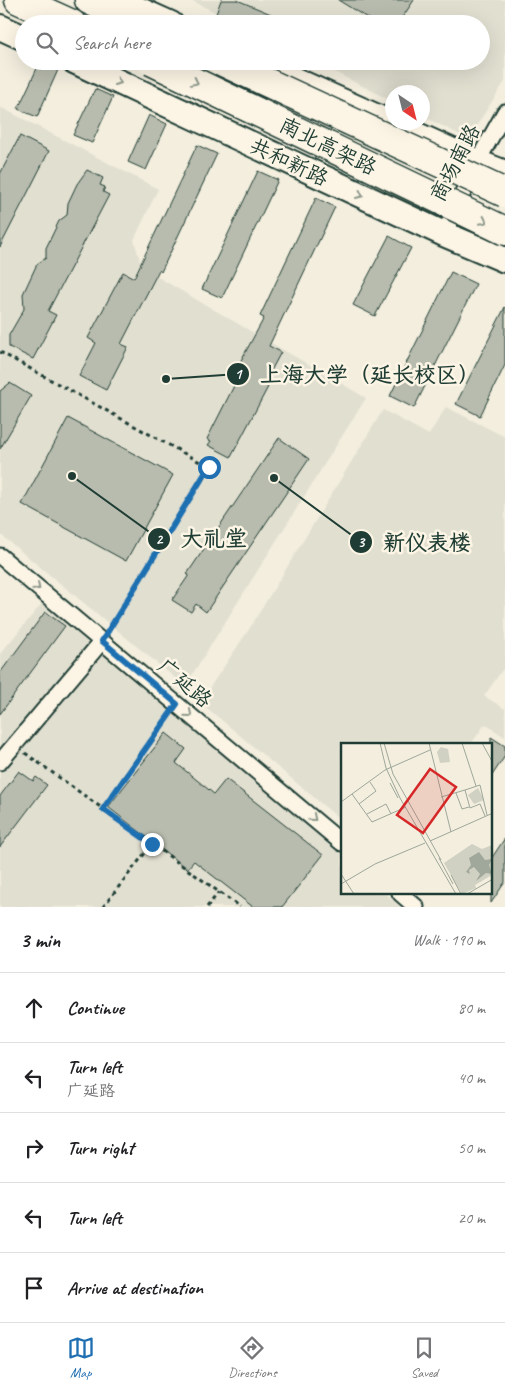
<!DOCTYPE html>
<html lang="en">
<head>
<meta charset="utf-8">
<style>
  body { margin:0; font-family:Caveat,"LXGW WenKai TC",sans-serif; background:#f2f2f2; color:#202124 }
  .compass { position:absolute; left:385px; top:85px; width:45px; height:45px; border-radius:50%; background:#fff; box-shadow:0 5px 20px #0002; rotate:145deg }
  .stop { position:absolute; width:15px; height:15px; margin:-11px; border:4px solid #1f6fb2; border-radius:50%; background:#fff }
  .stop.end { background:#1f6fb2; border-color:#fff; box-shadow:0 1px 5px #0008 }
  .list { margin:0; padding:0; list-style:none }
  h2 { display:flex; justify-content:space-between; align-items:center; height:65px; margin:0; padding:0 20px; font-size:21px }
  h2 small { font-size:16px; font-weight:400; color:#757577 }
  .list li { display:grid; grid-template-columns:32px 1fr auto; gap:15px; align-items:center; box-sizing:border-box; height:70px; padding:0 20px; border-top:1px solid #e0e0e0 }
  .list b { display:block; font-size:19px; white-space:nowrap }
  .list p { margin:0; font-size:16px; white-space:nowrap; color:#757577 }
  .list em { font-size:16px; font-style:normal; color:#757577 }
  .icon { flex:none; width:28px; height:28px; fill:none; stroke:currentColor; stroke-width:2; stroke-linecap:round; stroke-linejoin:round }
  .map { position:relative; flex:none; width:505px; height:907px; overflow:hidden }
  .search { position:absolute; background:#fff; box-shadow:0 5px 20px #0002; left:15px; right:15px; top:15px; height:55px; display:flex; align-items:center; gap:12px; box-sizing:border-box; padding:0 18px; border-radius:28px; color:#757577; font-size:19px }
  .sheet { height:415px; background:#fff }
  nav { display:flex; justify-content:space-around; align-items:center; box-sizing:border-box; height:70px; border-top:1px solid #e0e0e0; background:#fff; font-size:14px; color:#757577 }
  nav a { display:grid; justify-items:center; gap:2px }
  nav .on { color:#1f6fb2 }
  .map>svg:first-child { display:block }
</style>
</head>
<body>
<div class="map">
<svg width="505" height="907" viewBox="0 0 505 907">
  <rect width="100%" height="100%" fill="#f3eede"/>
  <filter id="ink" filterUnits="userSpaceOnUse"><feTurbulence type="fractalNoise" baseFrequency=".02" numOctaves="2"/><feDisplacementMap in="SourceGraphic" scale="10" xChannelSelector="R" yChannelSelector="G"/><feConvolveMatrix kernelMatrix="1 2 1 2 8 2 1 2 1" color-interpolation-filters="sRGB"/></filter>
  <g filter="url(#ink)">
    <!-- built -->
    <path fill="#e1dfd0" d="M191,0H505V81L468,139L423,116L422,92H392V101L313,61H481V24H238Z
      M0,107L158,189L134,240L142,268L366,398L185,686L0,534Z
      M446,407L505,437V666L484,696L505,709V737L485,724L471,744H342V821L200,702L250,628L383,410L429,435Z
      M44,601L342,855V893H385L400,907H0V654Z"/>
    <!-- building -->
    <path fill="#b8bcae" stroke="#1f3d34" d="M221,0H237L295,24H242L216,14Z
      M338,0H414L398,24H377Z
      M40,62L58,70L37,117L18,109Z
      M95,89L113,97L92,143L73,135Z
      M149,115L167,124L146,170L128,162Z
      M20,136L49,151L0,247V174Z
      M197,145L217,154L161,272L159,270L121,344L128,347L106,390L79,376L96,343L88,338L123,272L134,278Z
      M87,170L103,178L100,185L105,187L103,192L109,195L48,311L56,315L33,359L9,347V335L24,309L23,294L37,264L46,258V248L59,221L67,215L68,203L77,184Z
      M258,171L278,180L222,298L202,289Z
      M316,198L335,207L269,346L281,352L264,384L268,387L231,457L208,445L211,441L207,439L238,378L233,375L264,318L260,316Z
      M389,236L411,248L375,316L353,305Z
      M451,272L476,284L414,408L390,396Z
      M505,307V365L480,416L456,404Z
      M10,383L31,396L0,449V391Z
      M68,418L173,475L126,561L22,504Z
      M279,438L309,459L206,612L196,604L191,612L172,600L189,575L187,574Z
      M45,612L65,626L0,714V673Z
      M166,733L186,749L176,763L214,794L226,779L323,855L282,907H253L194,861L187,869L108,807Z
      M491,737L505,746V756L491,777Z
      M19,771L33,781L36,777L47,785L0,847V796Z
      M505,838V882L491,903V859Z"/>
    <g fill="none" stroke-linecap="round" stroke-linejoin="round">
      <defs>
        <path id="street" d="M444,234L477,162L505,112
          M0,556L342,843
          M0,762L102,641
          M400,893L416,907"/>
        <path id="primary" d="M120,1L171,24
          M0,27L24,38
          M74,61L444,234L505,260
          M253,61L477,162L505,173"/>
        <path id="highway" d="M19,0L72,24
          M89,0L140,24"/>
      </defs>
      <!-- street casing -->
      <use href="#street" stroke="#1f3d34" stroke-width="19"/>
      <!-- primary casing -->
      <use href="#primary" stroke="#1f3d34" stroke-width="28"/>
      <!-- highway casing -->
      <use href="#highway" stroke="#1f3d34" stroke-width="31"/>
      <!-- path -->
      <path stroke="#1f3d34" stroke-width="3" stroke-dasharray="4 4" stroke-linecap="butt" d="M0,352L209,467L109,630
        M25,753L240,907
        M103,809L169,715
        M103,907L152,844
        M207,907L219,892"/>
      <!-- street -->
      <use href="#street" stroke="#fcf5e5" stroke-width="15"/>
      <!-- primary -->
      <use href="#primary" stroke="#fcf5e5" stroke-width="24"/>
      <!-- highway -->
      <use href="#highway" stroke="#fcf5e5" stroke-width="28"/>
      <defs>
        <path id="highway-bridge" d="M151,61L505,231
          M221,61L505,193"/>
      </defs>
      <!-- highway-bridge casing -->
      <use href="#highway-bridge" stroke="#1f3d34" stroke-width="31" stroke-linecap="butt"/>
      <!-- highway-bridge -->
      <use href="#highway-bridge" stroke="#fcf5e5" stroke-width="28"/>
    </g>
    <!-- one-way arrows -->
    <defs><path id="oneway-chevron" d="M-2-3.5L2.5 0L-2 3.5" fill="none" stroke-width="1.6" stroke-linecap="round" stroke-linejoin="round" transform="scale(1.25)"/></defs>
    <g stroke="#8e998c">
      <use href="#oneway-chevron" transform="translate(118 82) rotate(25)"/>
      <use href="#oneway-chevron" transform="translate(195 82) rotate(26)"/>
      <use href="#oneway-chevron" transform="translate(360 195) rotate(25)"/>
      <use href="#oneway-chevron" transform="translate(484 221) rotate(26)"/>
      <use href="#oneway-chevron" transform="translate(37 587) rotate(40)"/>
      <use href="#oneway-chevron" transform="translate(189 714) rotate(40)"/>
      <use href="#oneway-chevron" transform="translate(313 818) rotate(40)"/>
    </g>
  </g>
  <g fill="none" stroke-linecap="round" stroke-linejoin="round" filter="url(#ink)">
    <!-- route -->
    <path stroke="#1f6fb2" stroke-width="6" d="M152,844L103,809L177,704L102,641L209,467"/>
  </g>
  <g text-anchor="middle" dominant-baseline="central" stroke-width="5" stroke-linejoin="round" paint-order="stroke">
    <!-- street labels -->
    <g font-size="21" fill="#1f3d34" stroke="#fcf5e5">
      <text transform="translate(328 146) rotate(26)">南北高架路</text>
      <text transform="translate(289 162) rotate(25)">共和新路</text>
      <text transform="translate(455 163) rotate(-63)">商场南路</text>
      <text transform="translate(185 683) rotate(40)">广延路</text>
    </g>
  </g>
  <!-- overview -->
  <g transform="translate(341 743)">
    <rect width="151" height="151" fill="#f3eede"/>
    <path d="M137,45L143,57L133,61L127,52Z" fill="#d0d1c2"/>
    <path d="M131,101L141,106L151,102V132L134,142L135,145L121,151L103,120Z" fill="#d0d1c2"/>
    <path d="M100,4L107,6L109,19L99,20L96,9Z" fill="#d0d1c2"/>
    <path d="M138,109L144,117L151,116L148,122L151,131L145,130L135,138L139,131L133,124L128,127L129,131L125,129L130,122L128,115Z" fill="#a0a89b"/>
    <path fill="none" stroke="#9ea79a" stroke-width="1" d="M39,0L45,25L59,55L115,151M43,0L52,31L100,117M88,0L110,89M121,0L135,43M141,0L152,20M49,40L57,55M115,50L121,66L128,64M11,51L31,79L65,64M100,54L124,47M0,59L44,27L89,7M18,61L35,48L29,39M26,71L45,61L50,71M144,73L139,61L129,65L124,47L139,42L146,72M89,98L152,70M98,115L112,141M0,131L13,151M110,132L120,151M0,141L34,121L84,100M126,151L152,136"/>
    <path fill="#d62828" fill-opacity="0.15" stroke="#d62828" stroke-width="2.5" d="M89,26L115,44L82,90L56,72Z"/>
    <rect width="151" height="151" fill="none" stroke="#1f3d34" stroke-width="2.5"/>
  </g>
  <!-- callouts -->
  <path fill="none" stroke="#1f3d34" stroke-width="2" d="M166 379L238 374M72 476L159 539M274 478L361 542"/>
  <g fill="#1f3d34" stroke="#fcf5e5" stroke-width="2">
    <circle cx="166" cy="379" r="5"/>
    <circle cx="72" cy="476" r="5"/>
    <circle cx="274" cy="478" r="5"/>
    <circle cx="238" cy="374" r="12"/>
    <circle cx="159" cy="539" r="12"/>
    <circle cx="361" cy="542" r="12"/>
  </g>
  <g font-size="15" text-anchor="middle" font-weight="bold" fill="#fff">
    <text x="238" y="379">1</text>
    <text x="159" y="544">2</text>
    <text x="361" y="547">3</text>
  </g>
  <g font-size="22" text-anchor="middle" font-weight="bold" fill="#1f3d34" stroke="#fcf5e5" stroke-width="5" stroke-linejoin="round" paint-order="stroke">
    <text x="370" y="382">上海大学（延长校区）</text>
    <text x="214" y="546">大礼堂</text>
    <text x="427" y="550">新仪表楼</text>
  </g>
</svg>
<svg class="compass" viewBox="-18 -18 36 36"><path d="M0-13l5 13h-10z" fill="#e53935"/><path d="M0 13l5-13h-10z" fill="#757577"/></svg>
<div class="stop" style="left:209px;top:467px"></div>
<div class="stop end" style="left:152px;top:844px"></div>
<div class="search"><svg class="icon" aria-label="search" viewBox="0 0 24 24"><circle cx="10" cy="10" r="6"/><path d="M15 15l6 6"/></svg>Search here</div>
</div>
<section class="sheet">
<h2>3 min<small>Walk · 190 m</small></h2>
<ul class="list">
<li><svg class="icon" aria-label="ahead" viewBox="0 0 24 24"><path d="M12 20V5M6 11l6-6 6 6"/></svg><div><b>Continue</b></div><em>80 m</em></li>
<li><svg class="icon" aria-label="left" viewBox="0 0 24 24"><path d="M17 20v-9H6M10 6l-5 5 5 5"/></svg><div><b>Turn left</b><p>广延路</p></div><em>40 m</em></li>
<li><svg class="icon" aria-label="right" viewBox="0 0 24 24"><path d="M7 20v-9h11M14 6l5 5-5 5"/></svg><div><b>Turn right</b></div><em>50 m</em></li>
<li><svg class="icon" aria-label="left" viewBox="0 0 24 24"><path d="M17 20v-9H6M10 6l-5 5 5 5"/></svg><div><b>Turn left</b></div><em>20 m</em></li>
<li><svg class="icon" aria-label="arrive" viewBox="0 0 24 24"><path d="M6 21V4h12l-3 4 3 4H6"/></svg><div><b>Arrive at destination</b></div></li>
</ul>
</section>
<nav>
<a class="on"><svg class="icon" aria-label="map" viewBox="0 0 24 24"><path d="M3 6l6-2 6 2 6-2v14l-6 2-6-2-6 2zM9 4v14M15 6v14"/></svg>Map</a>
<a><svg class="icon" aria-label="directions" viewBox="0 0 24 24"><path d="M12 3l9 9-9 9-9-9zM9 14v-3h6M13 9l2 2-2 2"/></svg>Directions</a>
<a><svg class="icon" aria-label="saved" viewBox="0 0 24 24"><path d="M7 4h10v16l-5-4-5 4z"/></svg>Saved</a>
</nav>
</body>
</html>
